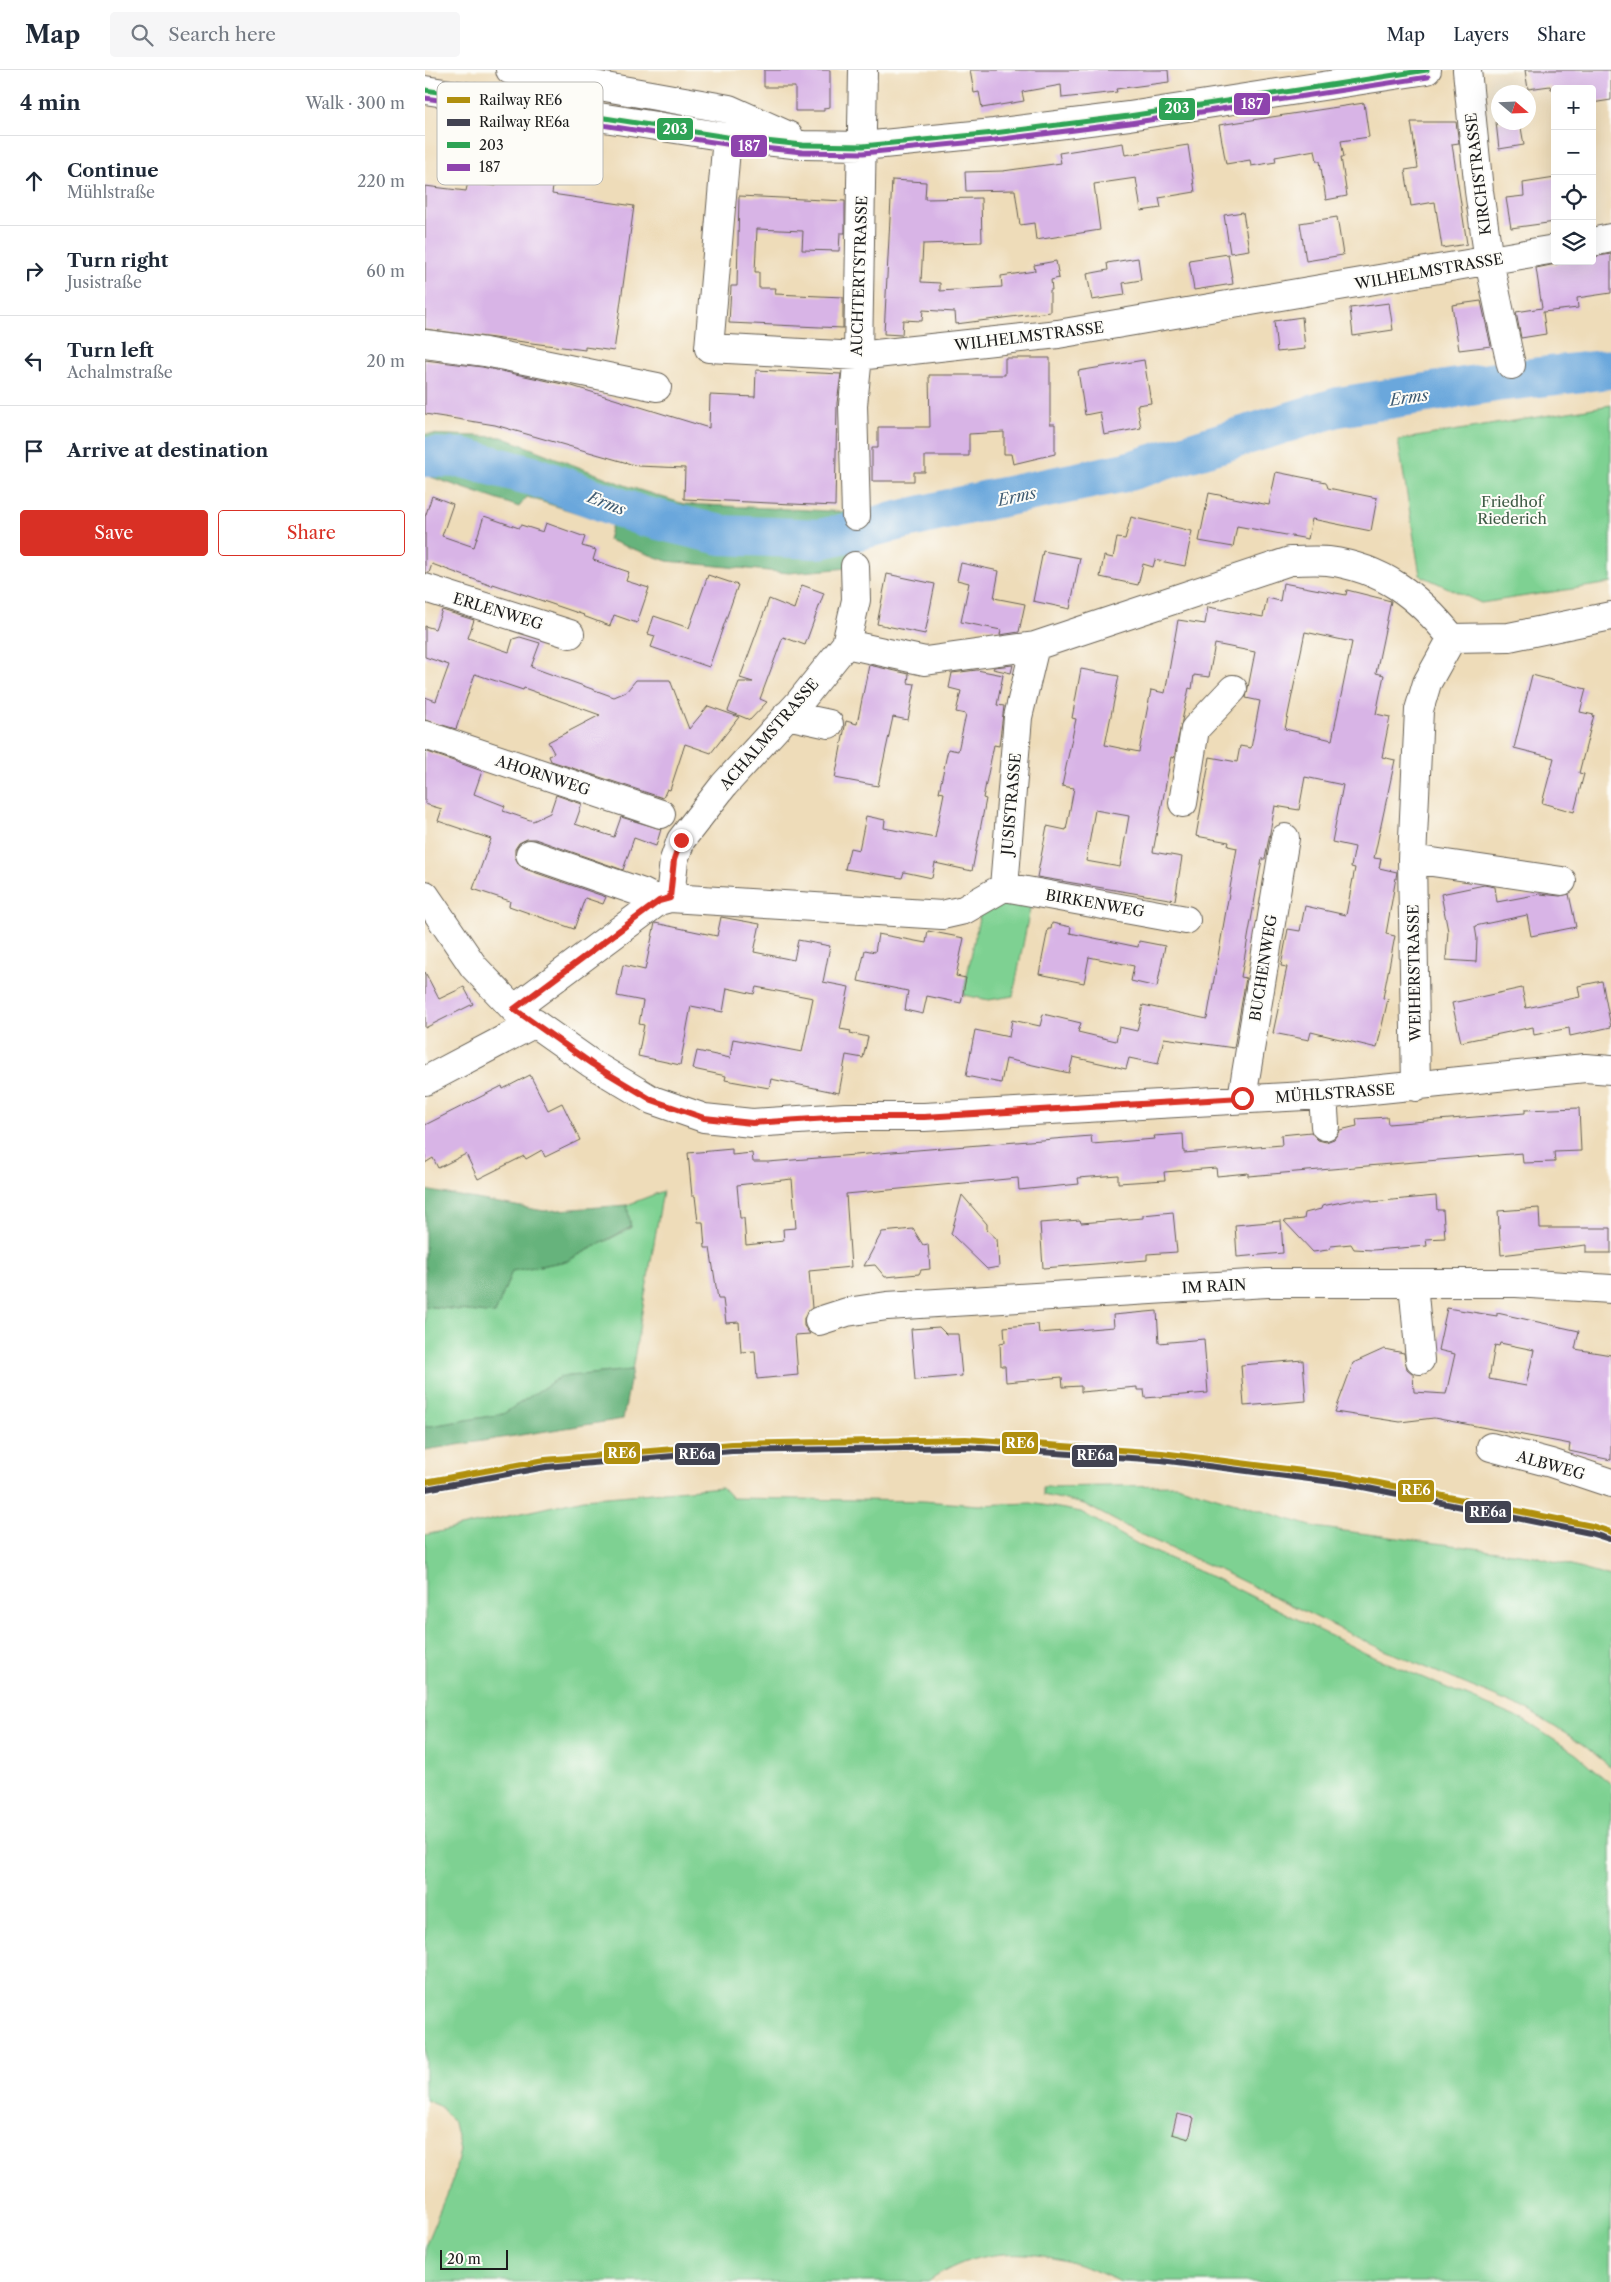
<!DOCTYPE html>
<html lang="en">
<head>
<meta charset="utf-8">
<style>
  body { margin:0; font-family:"Libre Caslon Text",serif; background:#f6f6f7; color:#1f2937 }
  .controls { position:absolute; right:15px; top:15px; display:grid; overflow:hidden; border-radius:5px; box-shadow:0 5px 20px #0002 }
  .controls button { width:45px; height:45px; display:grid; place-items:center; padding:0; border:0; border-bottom:1px solid #e0e1e3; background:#fff; color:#1f2937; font:25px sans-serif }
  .compass { position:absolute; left:1066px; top:15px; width:45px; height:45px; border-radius:50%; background:#fff; box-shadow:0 5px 20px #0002; rotate:109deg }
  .scale { position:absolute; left:15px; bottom:12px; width:68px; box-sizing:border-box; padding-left:5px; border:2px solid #1c1c1c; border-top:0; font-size:14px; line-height:18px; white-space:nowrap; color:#1c1c1c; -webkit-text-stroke:4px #fdfcf7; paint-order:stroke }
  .stop { position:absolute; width:15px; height:15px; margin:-11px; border:4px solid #d93025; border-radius:50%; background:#fff }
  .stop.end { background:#d93025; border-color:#fff; box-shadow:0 1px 5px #0008 }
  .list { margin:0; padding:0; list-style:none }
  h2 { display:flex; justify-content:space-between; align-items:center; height:65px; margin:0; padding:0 20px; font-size:21px }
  h2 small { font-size:16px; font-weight:400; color:#747a83 }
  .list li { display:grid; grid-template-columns:32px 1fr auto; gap:15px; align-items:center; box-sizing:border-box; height:90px; padding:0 20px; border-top:1px solid #e0e1e3 }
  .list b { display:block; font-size:19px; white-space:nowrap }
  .list p { margin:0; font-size:16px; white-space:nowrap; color:#747a83 }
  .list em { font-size:16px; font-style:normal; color:#747a83 }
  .actions { display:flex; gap:10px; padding:15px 20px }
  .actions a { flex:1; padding:11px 0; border:1px solid #d93025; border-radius:5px; text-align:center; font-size:18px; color:#d93025 }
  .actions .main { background:#d93025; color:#fff }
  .icon { flex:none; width:28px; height:28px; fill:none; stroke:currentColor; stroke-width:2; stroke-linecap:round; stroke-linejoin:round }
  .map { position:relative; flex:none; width:1186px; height:2212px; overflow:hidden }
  header { display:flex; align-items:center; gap:30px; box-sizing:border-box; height:70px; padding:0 25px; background:#fff; border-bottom:1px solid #e0e1e3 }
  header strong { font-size:24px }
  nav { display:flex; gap:28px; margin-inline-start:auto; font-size:18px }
  .search { width:350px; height:45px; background:#f6f6f7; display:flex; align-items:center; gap:12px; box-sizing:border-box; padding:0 18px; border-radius:5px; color:#747a83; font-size:19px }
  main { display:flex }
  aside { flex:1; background:#fff }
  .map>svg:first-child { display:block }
</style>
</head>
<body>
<header>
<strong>Map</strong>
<div class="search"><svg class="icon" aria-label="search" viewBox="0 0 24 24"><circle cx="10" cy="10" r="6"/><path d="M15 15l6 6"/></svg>Search here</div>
<nav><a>Map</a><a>Layers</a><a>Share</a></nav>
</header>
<main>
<aside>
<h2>4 min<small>Walk · 300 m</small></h2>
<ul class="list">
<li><svg class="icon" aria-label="ahead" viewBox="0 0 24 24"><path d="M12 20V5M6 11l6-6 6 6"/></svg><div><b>Continue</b><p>Mühlstraße</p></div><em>220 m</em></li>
<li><svg class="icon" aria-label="right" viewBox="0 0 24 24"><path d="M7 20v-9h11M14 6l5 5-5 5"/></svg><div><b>Turn right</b><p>Jusistraße</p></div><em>60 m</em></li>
<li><svg class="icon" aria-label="left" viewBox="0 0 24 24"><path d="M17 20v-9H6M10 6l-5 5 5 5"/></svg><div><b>Turn left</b><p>Achalmstraße</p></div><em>20 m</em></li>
<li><svg class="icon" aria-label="arrive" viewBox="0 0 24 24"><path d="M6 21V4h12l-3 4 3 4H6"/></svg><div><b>Arrive at destination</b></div></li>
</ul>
<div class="actions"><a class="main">Save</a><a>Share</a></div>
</aside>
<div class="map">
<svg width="1186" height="2212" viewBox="0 0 1186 2212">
  <rect width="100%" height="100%" fill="#fdfcf7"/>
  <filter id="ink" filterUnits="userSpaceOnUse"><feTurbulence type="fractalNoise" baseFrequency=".02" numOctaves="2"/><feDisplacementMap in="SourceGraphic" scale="10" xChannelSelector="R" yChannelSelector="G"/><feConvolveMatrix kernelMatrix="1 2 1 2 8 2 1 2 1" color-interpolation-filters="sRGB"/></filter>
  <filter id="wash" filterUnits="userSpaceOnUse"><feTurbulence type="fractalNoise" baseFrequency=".0096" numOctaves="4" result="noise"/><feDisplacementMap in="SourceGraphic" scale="20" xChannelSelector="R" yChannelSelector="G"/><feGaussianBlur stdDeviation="1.12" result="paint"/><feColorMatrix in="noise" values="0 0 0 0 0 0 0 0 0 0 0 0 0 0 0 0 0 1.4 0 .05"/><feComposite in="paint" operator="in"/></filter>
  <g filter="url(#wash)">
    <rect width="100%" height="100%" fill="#eedcb9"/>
    <!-- green -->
    <path fill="#7ed192" stroke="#4d7657" d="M1186,335V513L1056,533L995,505L973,370Z
      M586,830L606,834L588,926L564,930L538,925L556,838Z
      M238,1121L207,1300L135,1307L78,1344L0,1357V1236L70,1244L87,1201L142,1191L206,1158L202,1135Z
      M752,1415L889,1457L1110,1486L1186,1507V1697L1157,1674L1104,1641L948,1575L801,1503L721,1467L659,1434L618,1425V1417Z
      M297,1417L307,1428L497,1431L554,1435L606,1433L656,1442L716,1476L798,1512L942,1584L1100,1651L1151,1684L1186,1714V2212H696C632,2182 565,2167 503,2212H0V2176L29,2106L35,2080L29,2053L16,2037L0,2030V1465L159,1429Z"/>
    <!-- forest -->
    <path fill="#66b37c" stroke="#41684c" d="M0,364L77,367L205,417L259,434L426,442L424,498L364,503L242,491L183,470L187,454L102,427L94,437L0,405Z
      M0,1120L119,1141L202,1135L206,1157L142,1191L87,1201L70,1244L0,1236Z
      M207,1300L198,1349L0,1380V1357L78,1344L135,1307Z"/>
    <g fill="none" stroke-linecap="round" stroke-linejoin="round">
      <!-- river -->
      <path stroke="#6aa7dc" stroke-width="40" d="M0,387L38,388L111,407L217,446L296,465L395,469L563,430L701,402L913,337L1071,312L1186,299"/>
    </g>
    <g id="blocks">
      <!-- building -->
      <path fill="#d8b4e6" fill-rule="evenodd" d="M339,0H405V37L399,38V41H370V17H339Z
        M545,0H743L744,12L691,19L692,22L637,28L636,15L597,22L599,31L557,38L554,22L549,23Z
        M1100,0H1186V30L1167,33V19H1126L1125,16L1103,19Z
        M939,33L944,67L916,71L919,87H916L922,126L901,130L895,91H892L890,80L850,87L851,92L826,96L825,90L801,94L794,55Z
        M986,52H1031L1034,73L1027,74L1042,174L1017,178L1010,132L986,136L980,100L993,98Z
        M1071,52H1095L1099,75L1074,79Z
        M79,65L134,73L127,124L209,136L189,281L160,277V280L0,259V116L41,121L43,112L71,116Z
        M698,73L700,85L763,75L770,122L734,128L736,138L716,141L711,108L669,114L675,160L611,170L609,153L595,155L590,120L541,121L540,102L578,101L636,93L634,83Z
        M1130,108V152L1086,158L1081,128L1099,126L1098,113Z
        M467,110L501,112L500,129L556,128L557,172L498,174L496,212L515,213V221L577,217L576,206L610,201L609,195L631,191L634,208L626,210L627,220H625V242L531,254L530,242L498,240L497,251L478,250L477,265L459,264Z
        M314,126L420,131V163H415L414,181L377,180L378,161L332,159L330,202H334V218H351L350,224L418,227V258L304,253L306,216H312Z
        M818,142L824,180L805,183L799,145Z
        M912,147L918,185L881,191L875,153Z
        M803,184L808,214L769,220L764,190Z
        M1186,184V223L1152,228L1153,238L1118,242L1121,264L1096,268L1091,242L1117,238L1111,198L1146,191H1167V187Z
        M713,188L716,210L698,213L700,225L667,230L662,204L683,200L682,193Z
        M1056,231L1066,276L1034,280L1027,235Z
        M964,233L968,260L928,266L925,238Z
        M877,247L880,279L852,282L849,251Z
        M580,288H625V354H630V384L588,394L586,384H579V362L544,364V386H500V402H489V411H447V378H453V357H505L504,305H580Z
        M0,290L57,297L147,316L284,358L285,325L330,327L331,300L416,304L412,333L410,436L259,429L260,398L213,396L70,355L0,344Z
        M719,290L726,333L712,335L716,358L679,365L675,342L660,345L653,301Z
        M851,402L901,412L903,418L952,428L946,461L887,449L883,469L812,456L808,477L774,471L784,423L844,435Z
        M7,426L28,434L17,466L49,477L59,446L94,458L96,455L118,462L121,453L160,467L157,476L171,480L168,490L204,502L201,511L224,518L212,553L189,545L185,556L158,546L159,545L68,514L67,516L7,494L4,503H0V447Z
        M706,447L767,461L760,496L730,490L728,497L718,494L713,515L675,507L679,486L688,488L692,468L700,469Z
        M618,481L655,488L645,539L608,531Z
        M536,493L574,501L569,528L600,534L594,562L575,565L576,560L536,552L544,513L532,510Z
        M462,504L510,514L500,564L452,554Z
        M283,505L313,515L284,597L226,577L230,566L223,564L229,546L264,558Z
        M858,513L921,525L922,520L966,531L951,603L959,605L951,644L965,647L957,687L970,690L949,788L956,789L954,798L972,802L961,864L970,866L958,928L963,929L952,978L886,962L884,970L848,963L862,897L856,896L863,859L875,861L880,836L921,845L930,798L926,797L930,777L907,772L918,715L880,707L874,740L850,736L840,789H837L816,907L821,908L809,978L739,968L733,994L704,988L701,999L648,987L644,1003L581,989L576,1013L541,1006L550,960L584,967L587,950L615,956L618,944L656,953L653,962L691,971L694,957L712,961L718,935L782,949L812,778L803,776L804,772L771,766L785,687L812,692L815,676L826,678L835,631L821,628L830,582L790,574L784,607L769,605L767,619L764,618L749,688L746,687L728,782L757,787L750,830L612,807L622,756L641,760L649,718L637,716L651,649L647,648L656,599L694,606L680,675L714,682L726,620L740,623L753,550L780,554L783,537L838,547L842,528L855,531ZM880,562L927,572L907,670L860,659ZM670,740L704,746L695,797L661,791Z
        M377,515L399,523L380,575L358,567L335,629L342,632L325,650L303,641L314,612H328L315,608L344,529L369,539Z
        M17,540L49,550L43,568L84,582L88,569L95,567L115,573L106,597L189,627L201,622L211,610H245L264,659L283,636L314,647L286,683L260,674L245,720L242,719L238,728L126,691L124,686L129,683L123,672L175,645L99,618L98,620L50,604L31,659L0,650V627L11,631L24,595L0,587V556L10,559Z
        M444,595L484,604L483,613L490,614L483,650L468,647L453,716L410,708L421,651L432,654Z
        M588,595L586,603L568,599L569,597Z
        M552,600L578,605L572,635L579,636L574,676L569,675L558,728L561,729L547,801L510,793L507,808L479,802L477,808L420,799L425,778L434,780L441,746L460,750L459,758L510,768L519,723L514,722L523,679L533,681L541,644L531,642L536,621L524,618L527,603Z
        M1107,605L1161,619L1155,642L1169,645L1154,703L1159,704L1149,742L1117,733L1129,688L1089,678Z
        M0,681L57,701L49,724L80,736L78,741L108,751L125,743L131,725L157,734L150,754L189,767L196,747L236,759L231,776L209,768L198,800L110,769H102L94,773L90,779V787L94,795L100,799L181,827L178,834L160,828L149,859L84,836L85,831L48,819L66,769L13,751L17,739L0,734Z
        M1059,815L1070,817L1072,832L1115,824L1135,826L1144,824L1151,857L1106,866L1102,845L1050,856L1052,869L1051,892L1021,890L1023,861L1016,824Z
        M296,847L335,854L329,882L369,890L373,870L405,876L398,912L424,917L415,959L426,961L425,963L443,967L438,988L421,985L414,1023L346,1009L344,1018L300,1010L301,1006L268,999L272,981L305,988L308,969L377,982L388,928L331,917L329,924L302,918L298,942L266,936L255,995L213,986L219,955L214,954L218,931L192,926L198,895L220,900L230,853L292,866Z
        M627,853L646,857L645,863L713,877L714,871L740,876L732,917L706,911L709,896L664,887L659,913L614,904L623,859H626Z
        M503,861L539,868L531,906L541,908L536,933L502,926L498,944L480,940L483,921L433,911L440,880L450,882L453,864L501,873Z
        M0,902L14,929L39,917L48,934L0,958Z
        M1177,911L1186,957L1145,966L1144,958L1109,965L1108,957L1036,972L1027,933L1097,918L1101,938L1155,927L1153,916Z
        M105,1005L123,1040L137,1033L155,1070L120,1087L117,1080L101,1089L99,1086L53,1109L41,1084L13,1098L8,1088L0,1093V1055L77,1016L78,1019Z
        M1154,1038L1156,1081L1129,1082L1130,1092L1098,1093L1097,1083L823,1106V1103L792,1106L791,1098L739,1102L740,1110L693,1113V1105L653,1108L654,1114L594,1120L593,1108L421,1124L426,1197L384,1201L387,1238L379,1248V1256L385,1264L370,1265L373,1305L332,1309L330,1281L316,1282L314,1252L301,1253L298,1229H293L285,1178H280L278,1152H273L270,1126H267L263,1083L307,1079V1085L327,1083L328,1092H343L666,1066L667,1074L730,1069L729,1066L758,1064L759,1083L857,1075L856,1065L886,1062L893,1070L901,1072L909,1069L915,1060L932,1056L931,1049L962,1047L963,1054L1100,1043V1040ZM367,1109L371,1158L358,1159L359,1171L321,1175L319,1148H315L312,1115Z
        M537,1125L562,1154V1160L572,1169L574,1197L562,1199L526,1164Z
        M1011,1126L1012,1140H1018L1020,1168L1001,1169L1002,1176L948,1180L929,1179L926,1174L906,1176L903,1180L888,1182L859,1151L879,1149L880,1143L896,1139L897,1136L927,1130H946V1132Z
        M1114,1138L1115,1158H1186V1183H1161V1175L1076,1185L1073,1141Z
        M748,1142L752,1182L722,1184V1190L618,1198L615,1153L655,1150L656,1153L718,1148V1145Z
        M856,1151L858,1183L812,1187L810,1155Z
        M488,1159L498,1175L503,1174L505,1199L496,1200L494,1204L460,1207L450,1195L439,1196L457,1162Z
        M1022,1238L1072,1246V1243L1154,1261L1150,1279L1186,1285V1390L1144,1381L1145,1374L1009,1348L975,1352L910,1342L928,1293L959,1279L979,1283L982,1299L988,1304L989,1322L1021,1324L1030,1284L1013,1280ZM1075,1273L1109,1280L1101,1316L1064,1309L1070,1275L1074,1276Z
        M732,1241L734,1273L779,1269L783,1323L720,1328L719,1320H712V1317L656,1322V1316L638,1317L637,1307L581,1312L580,1296H576L575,1273L580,1272L579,1257L613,1254L614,1263L689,1257L688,1245Z
        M514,1257L521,1264H533L537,1306L490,1310L486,1259Z
        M878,1290L881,1331L819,1336L816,1295Z
        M752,2044L769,2048L764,2069L747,2064Z"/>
    </g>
  </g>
  <g filter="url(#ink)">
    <use href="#blocks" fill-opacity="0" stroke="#665f53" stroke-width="1"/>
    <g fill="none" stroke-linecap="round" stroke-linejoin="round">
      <defs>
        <path id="minor" d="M85,0L304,39L364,66
          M1042,0L1054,121L1064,191L1086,295
          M0,20L302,67L378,75L438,76L569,63L704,46L1002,0
          M302,67L284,278L433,286L633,264L1130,179
          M1167,172L1186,168
          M0,274L60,282L232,317
          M431,446L428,335L433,286L438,0
          M0,518L145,564
          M1027,568L1084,567L1186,546
          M421,574L500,591L610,576
          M362,645L404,654
          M0,665L236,744
          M758,733L770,659L808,619
          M105,784L218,823L234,831
          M987,789L1137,811
          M579,817L761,850
          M0,825L49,897L89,939L167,994L227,1030L279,1048L327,1053L420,1047H499L898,1025L1160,998L1186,1000
          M245,828L249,790L256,770L299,715L373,634L421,574L431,530L430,496
          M89,939L234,831L245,828L517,845L539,840L579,817L593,647L610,576L865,491C877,491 891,490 903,491C958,498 993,526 1027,568
          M0,1011L110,953
          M991,1017L987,789L994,640L1002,613L1027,568
          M898,1025L900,1056
          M817,1028L860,768
          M988,1213L995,1290
          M394,1251L422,1242L462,1236L842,1213H1091L1186,1219
          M1066,1377L1126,1393L1186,1413"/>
      </defs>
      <!-- minor casing -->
      <use href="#minor" stroke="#665f53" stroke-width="30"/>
      <!-- minor -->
      <use href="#minor" stroke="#fff" stroke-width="28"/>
      <defs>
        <path id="bus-1" d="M0,20L302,67L378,75L438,76L569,63L704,46L1002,0"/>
        <path id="bus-2" d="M0,28L301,74L377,82L438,83L570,70L705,53L1003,7"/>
      </defs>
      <!-- bus-1 casing -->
      <use href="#bus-1" stroke="#fdfcf7" stroke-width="9"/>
      <!-- bus-2 casing -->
      <use href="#bus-2" stroke="#fdfcf7" stroke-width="9"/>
      <!-- bus-1 -->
      <use href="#bus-1" stroke="#2ea355" stroke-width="5"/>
      <!-- bus-2 -->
      <use href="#bus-2" stroke="#8e44ad" stroke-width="5"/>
      <defs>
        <path id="rail-1" d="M0,1412L120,1390L307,1374L541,1369L737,1383L924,1407L1167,1456L1186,1462"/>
        <path id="rail-2" d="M1,1419L121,1397L307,1381L541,1377L736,1390L923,1414L1165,1463L1184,1469"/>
      </defs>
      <!-- rail-1 casing -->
      <use href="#rail-1" stroke="#fdfcf7" stroke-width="10"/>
      <!-- rail-2 casing -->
      <use href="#rail-2" stroke="#fdfcf7" stroke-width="10"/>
      <!-- rail-1 -->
      <use href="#rail-1" stroke="#b08f0e" stroke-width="6"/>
      <!-- rail-2 -->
      <use href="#rail-2" stroke="#424351" stroke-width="6"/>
    </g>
  </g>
  <g fill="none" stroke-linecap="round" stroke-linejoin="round" filter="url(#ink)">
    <!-- route -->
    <path stroke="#d93025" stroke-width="6" d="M256,770L249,790L245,828L234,831L89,939L167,994L227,1030L279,1048L327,1053L420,1047H499L817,1028"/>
  </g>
  <g text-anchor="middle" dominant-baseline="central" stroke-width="4" stroke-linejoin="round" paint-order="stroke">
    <!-- street labels -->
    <g font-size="15" fill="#1c1c1c" stroke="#fdfcf7">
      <text transform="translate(1053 104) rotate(-97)">KIRCHSTRASSE</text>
      <text transform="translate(1004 201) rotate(-10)">WILHELMSTRASSE</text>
      <text transform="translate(434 206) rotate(-88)">AUCHTERTSTRASSE</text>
      <text transform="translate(604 266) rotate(-7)">WILHELMSTRASSE</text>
      <text transform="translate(73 541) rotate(17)">ERLENWEG</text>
      <text transform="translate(344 664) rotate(-49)">ACHALMSTRASSE</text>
      <text transform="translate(118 705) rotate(18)">AHORNWEG</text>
      <text transform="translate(586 734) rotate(-85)">JUSISTRASSE</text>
      <text transform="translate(670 833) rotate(10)">BIRKENWEG</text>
      <text transform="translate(838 898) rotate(-81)">BUCHENWEG</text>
      <text transform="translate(989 903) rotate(-91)">WEIHERSTRASSE</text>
      <text transform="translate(910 1023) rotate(-4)">MÜHLSTRASSE</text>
      <text transform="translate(789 1216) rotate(-3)">IM RAIN</text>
      <text transform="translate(1126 1395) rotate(16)">ALBWEG</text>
    </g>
    <!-- park labels -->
    <g font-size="15" fill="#3e5b45" stroke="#fdfcf7">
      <text x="1087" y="431">Friedhof<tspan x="1087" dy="17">Riederich</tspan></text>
    </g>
    <!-- water labels -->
    <g font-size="16" font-style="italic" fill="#3f5b72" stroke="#fdfcf7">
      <text transform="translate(984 327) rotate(-8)">Erms</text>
      <text transform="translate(592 426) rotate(-12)">Erms</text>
      <text transform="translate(182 433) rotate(21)">Erms</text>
    </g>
  </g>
  <!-- legend -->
  <rect x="12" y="12" width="166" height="103" rx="8" fill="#fdfcf7" stroke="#bab9b5" stroke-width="1"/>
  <rect x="22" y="27" width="23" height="6" fill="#b08f0e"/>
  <rect x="22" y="49" width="23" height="7" fill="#424351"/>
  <rect x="22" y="72" width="23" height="6" fill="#2ea355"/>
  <rect x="22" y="94" width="23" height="7" fill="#8e44ad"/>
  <g font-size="14" fill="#1c1c1c">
    <text x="54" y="35">Railway RE6</text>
    <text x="54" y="57">Railway RE6a</text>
    <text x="54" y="80">203</text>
    <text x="54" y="102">187</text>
  </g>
  <g stroke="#fdfcf7" stroke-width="2">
    <rect x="808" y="22" width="38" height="24" rx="5" fill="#8e44ad"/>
    <rect x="733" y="27" width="38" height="24" rx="5" fill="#2ea355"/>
    <rect x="231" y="47" width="38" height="24" rx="5" fill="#2ea355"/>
    <rect x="305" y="64" width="38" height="24" rx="5" fill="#8e44ad"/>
    <rect x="576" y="1361" width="38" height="24" rx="5" fill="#b08f0e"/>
    <rect x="178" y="1371" width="38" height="24" rx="5" fill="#b08f0e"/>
    <rect x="249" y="1372" width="47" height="24" rx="5" fill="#424351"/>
    <rect x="646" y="1374" width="47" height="24" rx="5" fill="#424351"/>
    <rect x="972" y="1409" width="38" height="24" rx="5" fill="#b08f0e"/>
    <rect x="1039" y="1430" width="48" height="24" rx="5" fill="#424351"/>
  </g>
  <g font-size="14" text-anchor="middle" font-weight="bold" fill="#fff">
    <text x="827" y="39">187</text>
    <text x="752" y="43">203</text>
    <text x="250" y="64">203</text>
    <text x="324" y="81">187</text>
    <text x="595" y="1378">RE6</text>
    <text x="197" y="1388">RE6</text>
    <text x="272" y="1389">RE6a</text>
    <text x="670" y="1390">RE6a</text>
    <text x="991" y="1425">RE6</text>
    <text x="1063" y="1447">RE6a</text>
  </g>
</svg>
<div class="controls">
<button>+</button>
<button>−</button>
<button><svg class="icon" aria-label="locate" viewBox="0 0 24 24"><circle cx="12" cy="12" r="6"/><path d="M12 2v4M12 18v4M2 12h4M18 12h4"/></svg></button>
<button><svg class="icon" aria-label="layers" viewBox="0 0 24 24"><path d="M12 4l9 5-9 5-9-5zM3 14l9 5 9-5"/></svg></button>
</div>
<svg class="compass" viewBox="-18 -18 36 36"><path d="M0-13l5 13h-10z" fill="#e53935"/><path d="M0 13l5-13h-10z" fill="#747a83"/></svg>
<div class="scale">20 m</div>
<div class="stop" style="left:817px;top:1028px"></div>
<div class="stop end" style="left:256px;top:770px"></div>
</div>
</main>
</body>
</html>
